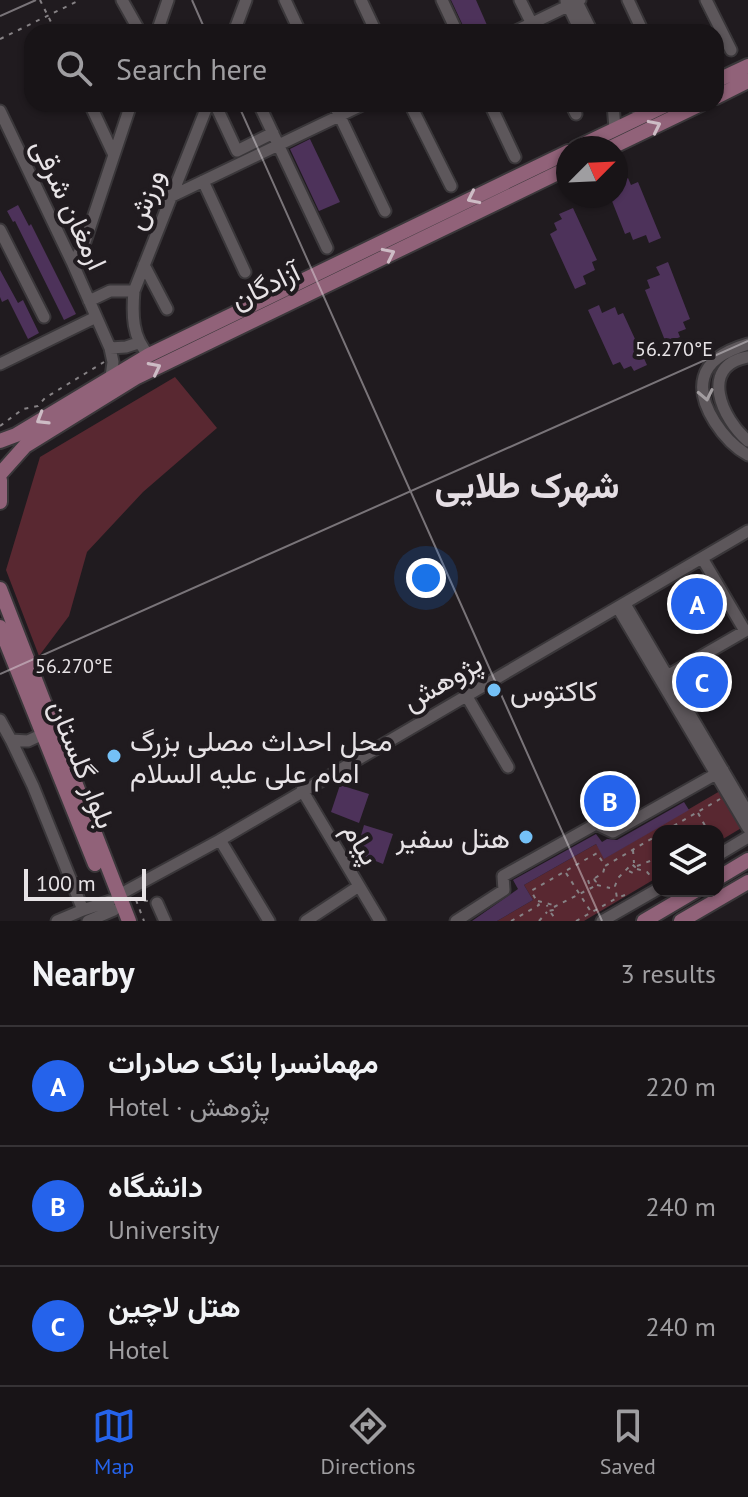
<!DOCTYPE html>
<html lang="en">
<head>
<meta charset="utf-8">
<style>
  body { margin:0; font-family:"PT Sans",Vazirmatn,sans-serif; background:#211d20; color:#f1f3f6 }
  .controls { position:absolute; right:24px; bottom:24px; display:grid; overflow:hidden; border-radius:16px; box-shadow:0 2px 6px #0004 }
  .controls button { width:72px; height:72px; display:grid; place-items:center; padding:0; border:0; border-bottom:2px solid #363336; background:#181417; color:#f1f3f6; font:40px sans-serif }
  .compass { position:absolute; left:556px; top:136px; width:72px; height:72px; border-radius:50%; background:#181417; box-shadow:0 2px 6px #0004; rotate:66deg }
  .scale { position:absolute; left:24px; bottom:20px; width:122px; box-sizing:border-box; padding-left:8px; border:4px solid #e7e3e6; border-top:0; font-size:22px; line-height:28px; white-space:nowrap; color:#e7e3e6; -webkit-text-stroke:6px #201b1f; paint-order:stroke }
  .you { position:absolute; left:426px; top:578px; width:28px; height:28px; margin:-20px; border:6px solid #fff; border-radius:50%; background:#1a73e8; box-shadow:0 0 0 12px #1a73e833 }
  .badge { display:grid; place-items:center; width:52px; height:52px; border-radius:50%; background:#2563eb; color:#fff; font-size:26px; font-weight:700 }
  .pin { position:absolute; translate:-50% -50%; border:4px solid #fff; box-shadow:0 2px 8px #0006 }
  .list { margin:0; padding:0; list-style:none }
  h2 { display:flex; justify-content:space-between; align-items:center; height:104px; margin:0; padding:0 32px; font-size:34px }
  h2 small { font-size:26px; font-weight:400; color:#9f9ea1 }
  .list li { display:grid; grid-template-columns:52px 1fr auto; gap:24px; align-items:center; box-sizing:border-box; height:120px; padding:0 32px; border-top:2px solid #363336 }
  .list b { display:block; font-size:30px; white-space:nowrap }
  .list p { margin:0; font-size:26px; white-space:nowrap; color:#9f9ea1 }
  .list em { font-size:26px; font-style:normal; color:#9f9ea1 }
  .icon { flex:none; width:44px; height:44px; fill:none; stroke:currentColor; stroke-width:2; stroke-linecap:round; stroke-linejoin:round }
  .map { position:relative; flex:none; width:748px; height:921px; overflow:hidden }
  .search { position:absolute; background:#181417; box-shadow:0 2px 6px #0004; left:24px; right:24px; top:24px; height:88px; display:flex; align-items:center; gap:20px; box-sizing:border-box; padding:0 28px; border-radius:24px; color:#9f9ea1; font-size:30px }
  .sheet { height:464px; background:#181417 }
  nav { display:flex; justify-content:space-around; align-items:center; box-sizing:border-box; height:112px; border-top:2px solid #363336; background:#181417; font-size:22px; color:#9f9ea1 }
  nav a { display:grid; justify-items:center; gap:4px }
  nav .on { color:#2563eb }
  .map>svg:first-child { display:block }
</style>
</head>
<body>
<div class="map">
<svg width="748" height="921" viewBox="0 0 748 921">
  <rect width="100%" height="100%" fill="#201b1f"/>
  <!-- green -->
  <path fill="#592831" d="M175,377L217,428L143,492L87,552L69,616L39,656L6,570L40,457Z
    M720,791L748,824L718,842V831H658V877L584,921H497L533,900L524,885L596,844L605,858Z"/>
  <!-- building -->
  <path fill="#4d325a" d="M451,0H476L490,32H466Z
    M310,139L340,202L319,211L290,149Z
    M628,178L631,185L638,182L661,238L649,243L646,235L633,240L630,232L625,234L610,196H616V182Z
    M18,205L29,226L31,224L76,314L64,320L15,221L13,222L7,211Z
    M573,208L597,260L592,262L595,270L583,276L586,284L575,289L550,234L557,230L554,223L562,219L559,214Z
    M668,262L690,319L683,322L686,329L678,332L680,337L666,343L645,290L650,288L647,280L660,275L656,267Z
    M0,270L18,303L23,300L39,333L28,339L8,299L2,302L0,297Z
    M599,305L602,313L615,307L618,315L623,313L647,365L634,371L631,366L624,369L620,362L613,365L588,310Z
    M340,785L369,794L359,823L331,812Z
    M684,802L689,810L604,859L596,844L524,885L533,900L497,921H472L518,889L513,880L596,834L602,842L607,839L617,840Z
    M364,825L393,834L383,864L356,853Z"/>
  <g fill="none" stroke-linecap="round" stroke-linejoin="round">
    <defs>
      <path id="minor" d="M122,0L140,32
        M285,0L300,32
        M361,0L376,32
        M442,0L457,32
        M520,0L536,32
        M576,0L592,32
        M628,0L643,32
        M706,0L731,50
        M566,1L581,32
        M157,32L168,0
        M234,32L246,0
        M514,32L580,0
        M90,104L113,153
        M259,104L327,248
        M334,104L385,211
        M410,104L451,186
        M490,104L515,157
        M571,104L576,114
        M613,104L615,129
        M630,104L645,115
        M216,106L237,151L273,133
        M0,111L73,264L110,348L113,362L111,377
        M203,181L245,272
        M170,197L364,104
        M0,230L44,317
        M73,264L85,242L131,104
        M144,265L167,309
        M89,301L110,291H134
        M748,344C731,349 709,358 704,377C696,405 726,443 748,455
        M110,348L126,347L138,343
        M149,355C132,338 132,314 134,291L208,104
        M748,357C698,366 722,419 748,441
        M0,364L96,317
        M625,604L748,813
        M618,608L748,828
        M667,676L745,631L702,558
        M466,695L508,767
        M0,720L11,740L28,741L43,734
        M11,740L33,786L83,910L110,901
        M302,790L380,921
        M220,840L269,921
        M718,855L748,837
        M117,896L220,840L748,531
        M157,903L165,921
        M57,921L83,910
        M88,921L114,910
        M306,921L353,890
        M456,921L504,890L503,876L596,824L613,832L723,770
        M602,921L658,889"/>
      <path id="major" d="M716,81L748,66
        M716,97L748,81
        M576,148L668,104
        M610,148L701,104
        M0,441L16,435L149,355L568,152
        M0,474L25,446L135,378L568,168
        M0,480V502
        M0,589L129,921
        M0,627L95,864
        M718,878L748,860
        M644,921L695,891
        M681,921L748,882"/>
    </defs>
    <!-- minor casing -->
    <use href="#minor" stroke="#3a373a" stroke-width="15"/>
    <!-- major casing -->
    <use href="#major" stroke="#3a373a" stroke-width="18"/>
    <!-- path -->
    <path stroke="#868285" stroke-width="2" stroke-dasharray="4 6" stroke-linecap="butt" d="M40,0L56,32
      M0,39L80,0
      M0,426L23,409L38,406L45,398L104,362
      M698,813L708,831
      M665,831L720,799
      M653,838L658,846
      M633,850L634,863
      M637,866L658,858
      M637,869L647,872L654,880
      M566,873L593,915
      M595,878L603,873L605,866
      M597,885L610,888
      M625,895L617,898L615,886L618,878L632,864L635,867L633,873L627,870
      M134,899L148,901
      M136,900L144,921
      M538,901L553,905V910L548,911L547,905
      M554,907L595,886L596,882L594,879L588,880L590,886
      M551,913L557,921
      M511,921L539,905L531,891L597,853L605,866L658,835
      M539,921L547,912
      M576,921L617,898"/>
    <!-- minor -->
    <use href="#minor" stroke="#5d575b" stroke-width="11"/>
    <!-- major -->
    <use href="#major" stroke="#916279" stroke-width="14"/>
  </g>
  <!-- one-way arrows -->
  <defs><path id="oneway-chevron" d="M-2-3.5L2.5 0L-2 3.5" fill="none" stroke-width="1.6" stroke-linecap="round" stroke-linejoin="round" transform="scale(2)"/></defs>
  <g stroke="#cdbcc5">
    <use href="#oneway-chevron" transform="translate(655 126) rotate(-26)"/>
    <use href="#oneway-chevron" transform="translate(473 198) rotate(154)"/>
    <use href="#oneway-chevron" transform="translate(389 254) rotate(-26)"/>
    <use href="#oneway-chevron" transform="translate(155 368) rotate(-27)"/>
    <use href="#oneway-chevron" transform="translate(42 419) rotate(149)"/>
  </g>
  <use stroke="#a29da0" href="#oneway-chevron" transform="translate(706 395) rotate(78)"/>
  <!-- ticks -->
  <path fill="none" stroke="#e7e3e6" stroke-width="2" stroke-opacity="0.45" d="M192,0L206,32M0,16L36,0M238,104L602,921M0,674L748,341"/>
  <!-- markers -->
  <g fill="#74c0f6" stroke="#201b1f" stroke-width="3">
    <circle cx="494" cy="690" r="8"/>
    <circle cx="114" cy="756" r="8"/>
    <circle cx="526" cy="837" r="8"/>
  </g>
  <g text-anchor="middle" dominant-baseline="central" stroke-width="8" stroke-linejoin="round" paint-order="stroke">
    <!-- street labels -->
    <g font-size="28" fill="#e7e3e6" stroke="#201b1f">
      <text transform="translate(144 199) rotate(-69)">ورزش</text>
      <text transform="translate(70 204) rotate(65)">ارمغان شرقی</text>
      <text transform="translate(265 285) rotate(-26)">آزادگان</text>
      <text transform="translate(442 681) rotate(-30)">پژوهش</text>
      <text transform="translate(83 764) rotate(68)">بلوار گلستان</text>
      <text transform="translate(362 843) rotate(59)">پیام</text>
    </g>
    <!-- poi labels -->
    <g font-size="28" fill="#e7e3e6" stroke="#201b1f" text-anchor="start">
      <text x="510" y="690">کاکتوس</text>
      <text x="130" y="740">محل احداث مصلی بزرگ<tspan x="130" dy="32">امام علی علیه السلام</tspan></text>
      <text x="510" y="837" text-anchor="end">هتل سفیر</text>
    </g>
    <!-- district labels -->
    <g font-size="36" font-weight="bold" fill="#e5dee4" stroke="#201b1f">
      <text x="527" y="484">شهرک طلایی</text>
    </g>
  </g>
  <g font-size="20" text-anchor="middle" fill="#e7e3e6" stroke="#201b1f" stroke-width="8" stroke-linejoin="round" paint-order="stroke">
    <text x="674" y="356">56.270°E</text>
    <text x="74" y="673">56.270°E</text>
  </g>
</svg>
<div class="controls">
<button><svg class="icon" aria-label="layers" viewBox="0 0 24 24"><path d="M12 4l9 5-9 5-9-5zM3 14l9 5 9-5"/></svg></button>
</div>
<svg class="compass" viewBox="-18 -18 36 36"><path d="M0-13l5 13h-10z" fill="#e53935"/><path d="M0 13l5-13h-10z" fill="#9f9ea1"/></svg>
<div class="scale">100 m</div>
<div class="you"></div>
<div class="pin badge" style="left:697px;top:604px">A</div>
<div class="pin badge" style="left:610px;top:801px">B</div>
<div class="pin badge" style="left:702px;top:682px">C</div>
<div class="search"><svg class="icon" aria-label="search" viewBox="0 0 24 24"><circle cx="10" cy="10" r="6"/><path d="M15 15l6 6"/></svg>Search here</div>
</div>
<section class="sheet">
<h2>Nearby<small>3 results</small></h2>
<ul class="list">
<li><span class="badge">A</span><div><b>مهمانسرا بانک صادرات</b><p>Hotel · پژوهش</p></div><em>220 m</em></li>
<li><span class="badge">B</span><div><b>دانشگاه</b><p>University</p></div><em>240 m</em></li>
<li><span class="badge">C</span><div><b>هتل لاچین</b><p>Hotel</p></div><em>240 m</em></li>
</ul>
</section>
<nav>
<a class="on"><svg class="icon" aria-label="map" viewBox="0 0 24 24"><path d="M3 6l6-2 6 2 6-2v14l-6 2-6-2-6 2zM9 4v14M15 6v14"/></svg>Map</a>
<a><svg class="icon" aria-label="directions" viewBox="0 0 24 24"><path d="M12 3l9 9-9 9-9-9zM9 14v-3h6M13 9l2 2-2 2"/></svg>Directions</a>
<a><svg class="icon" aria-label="saved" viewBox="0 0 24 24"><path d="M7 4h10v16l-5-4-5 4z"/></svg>Saved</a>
</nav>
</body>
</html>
